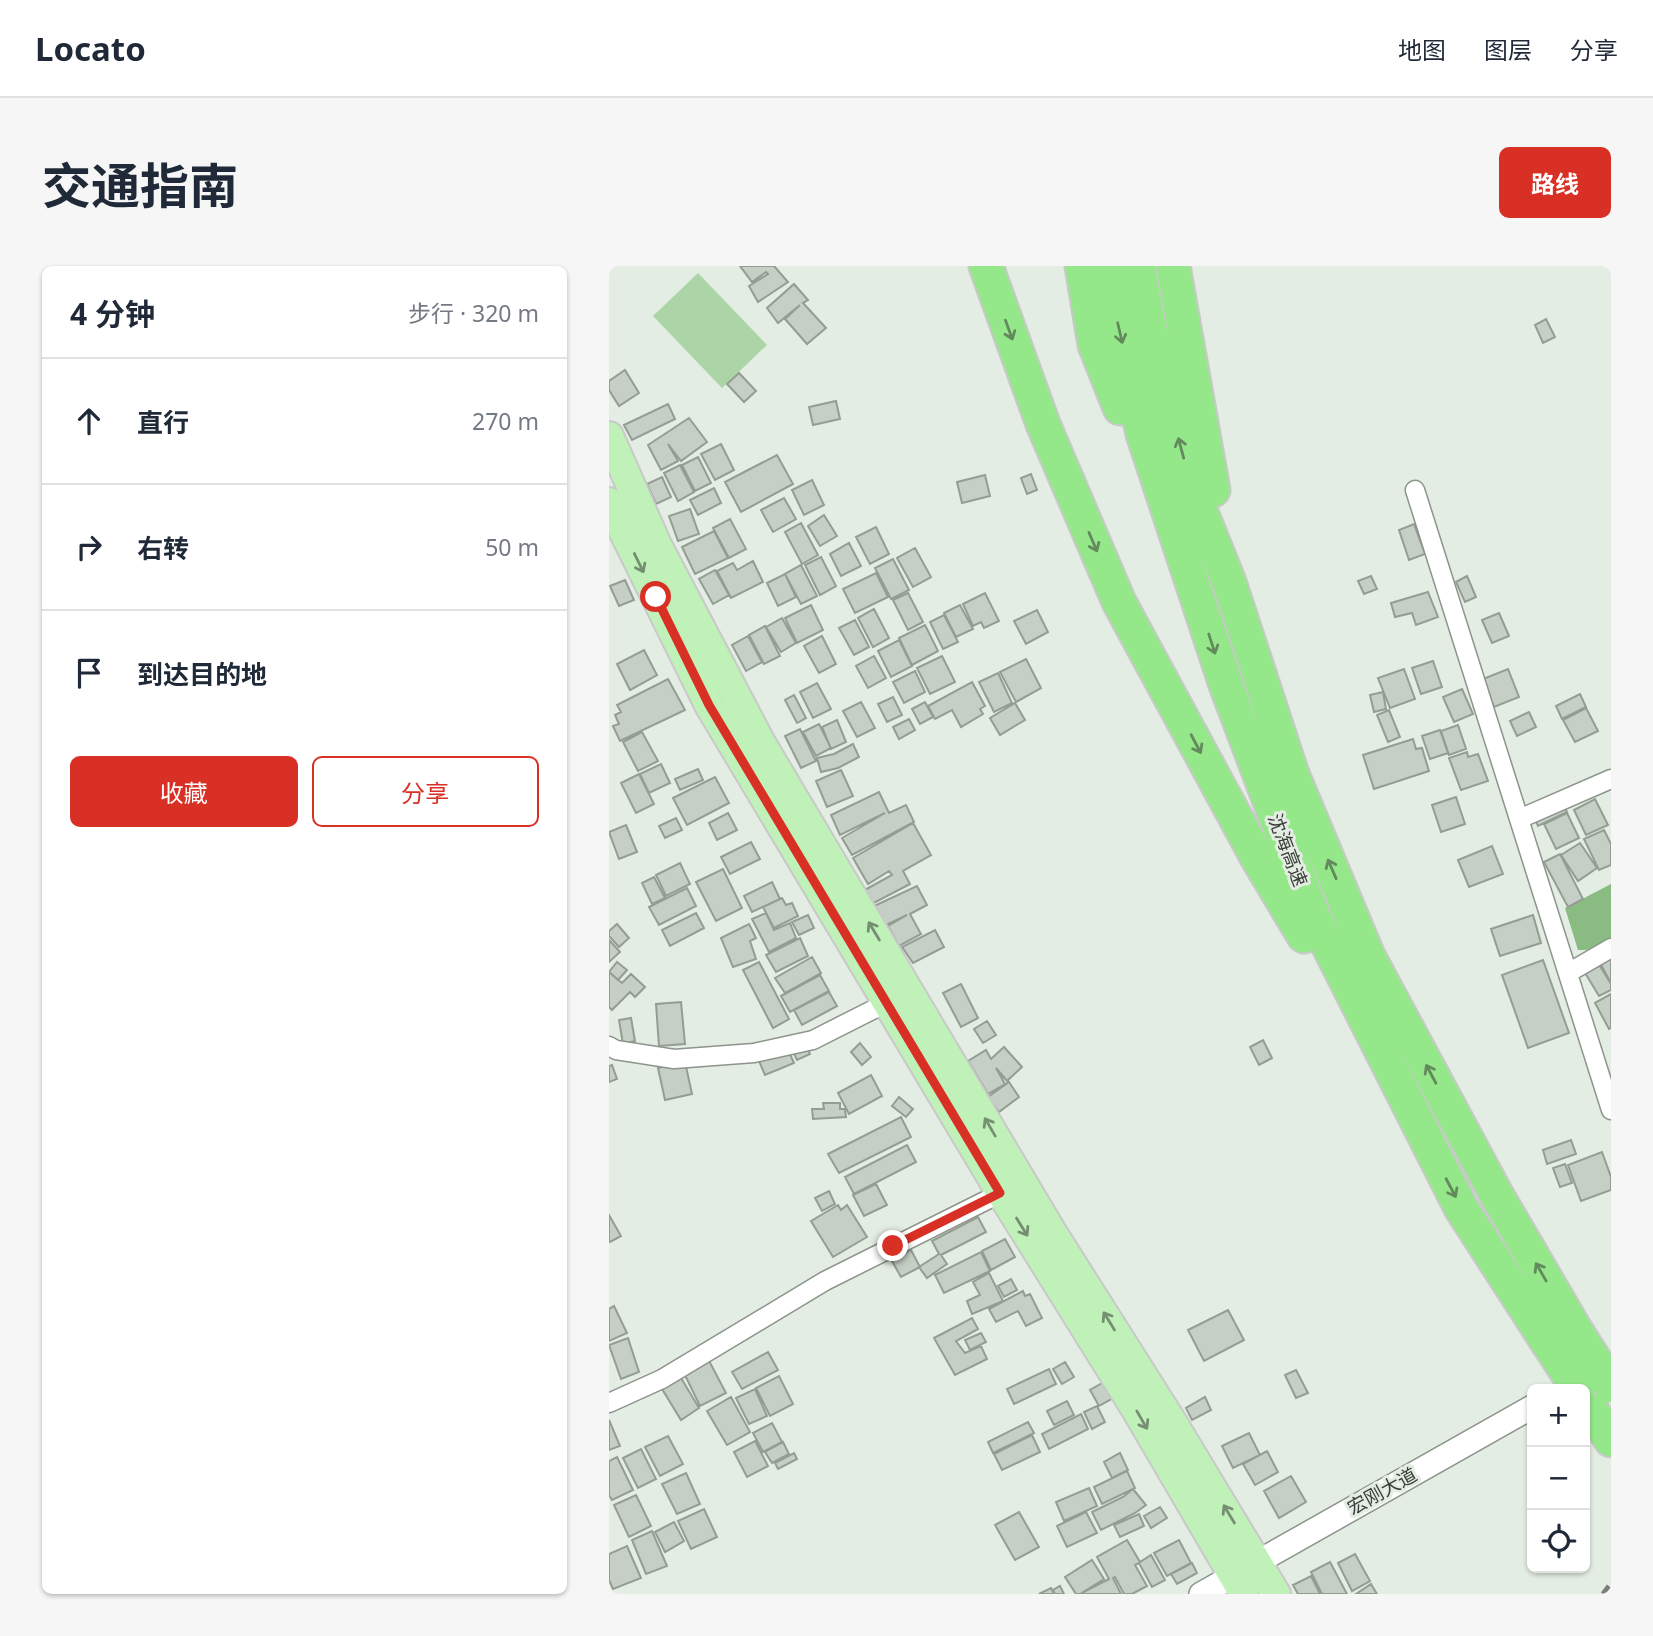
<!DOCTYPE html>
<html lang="zh">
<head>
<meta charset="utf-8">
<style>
  body { margin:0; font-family:"Noto Sans","Noto Sans SC",sans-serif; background:#f6f6f7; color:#1f2937 }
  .controls { position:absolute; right:21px; bottom:21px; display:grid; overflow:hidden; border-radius:10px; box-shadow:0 2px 5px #0004 }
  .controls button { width:63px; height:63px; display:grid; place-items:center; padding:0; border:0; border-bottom:2px solid #e0e1e3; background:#fff; color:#1f2937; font:35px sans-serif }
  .stop { position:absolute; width:21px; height:21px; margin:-16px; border:5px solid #d93025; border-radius:50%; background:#fff }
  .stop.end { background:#d93025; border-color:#fff; box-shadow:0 2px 7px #0008 }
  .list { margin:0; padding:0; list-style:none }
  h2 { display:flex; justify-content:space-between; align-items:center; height:91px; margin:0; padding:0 28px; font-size:30px }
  h2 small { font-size:23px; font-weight:400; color:#747a83 }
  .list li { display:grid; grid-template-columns:46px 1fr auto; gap:21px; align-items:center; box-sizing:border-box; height:126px; padding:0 28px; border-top:2px solid #e0e1e3 }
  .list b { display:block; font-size:26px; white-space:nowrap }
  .list em { font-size:23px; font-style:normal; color:#747a83 }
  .actions { display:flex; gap:14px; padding:21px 28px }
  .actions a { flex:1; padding:16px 0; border:2px solid #d93025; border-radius:10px; text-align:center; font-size:24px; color:#d93025 }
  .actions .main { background:#d93025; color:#fff }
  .icon { flex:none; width:38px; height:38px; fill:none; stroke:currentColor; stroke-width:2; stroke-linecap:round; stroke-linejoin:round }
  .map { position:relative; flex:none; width:1002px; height:1328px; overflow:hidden; border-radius:10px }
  header { display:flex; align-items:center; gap:42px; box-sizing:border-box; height:98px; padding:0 35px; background:#fff; border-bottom:2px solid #e0e1e3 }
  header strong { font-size:33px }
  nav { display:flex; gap:38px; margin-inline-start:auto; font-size:24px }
  .intro { display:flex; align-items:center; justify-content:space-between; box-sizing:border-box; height:168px; padding:0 42px }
  h1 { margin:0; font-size:49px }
  .button { padding:18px 32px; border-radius:10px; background:#d93025; color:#fff; font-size:24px; font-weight:700 }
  main { display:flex; gap:42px; padding:0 42px }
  aside { flex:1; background:#fff; border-radius:10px; box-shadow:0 2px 5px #0004 }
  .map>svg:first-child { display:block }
</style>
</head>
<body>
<header>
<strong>Locato</strong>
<nav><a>地图</a><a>图层</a><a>分享</a></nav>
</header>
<div class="intro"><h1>交通指南</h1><a class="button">路线</a></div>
<main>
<aside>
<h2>4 分钟<small>步行 · 320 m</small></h2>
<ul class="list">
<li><svg class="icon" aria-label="ahead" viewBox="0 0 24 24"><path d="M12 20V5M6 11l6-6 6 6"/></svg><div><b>直行</b></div><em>270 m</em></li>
<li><svg class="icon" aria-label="right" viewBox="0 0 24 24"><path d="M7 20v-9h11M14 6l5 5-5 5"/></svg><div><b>右转</b></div><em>50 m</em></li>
<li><svg class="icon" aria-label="arrive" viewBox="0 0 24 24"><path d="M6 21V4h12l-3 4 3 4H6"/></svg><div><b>到达目的地</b></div></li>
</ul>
<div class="actions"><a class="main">收藏</a><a>分享</a></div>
</aside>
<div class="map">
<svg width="1002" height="1328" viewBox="0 0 1002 1328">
  <rect width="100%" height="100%" fill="#e4ede3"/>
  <!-- green -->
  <path fill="#acd5a7" d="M89,7L158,79L113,122L44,50Z"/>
  <!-- water -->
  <path fill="#89bb82" d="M1002,618V674L977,684H969L956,642Z"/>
  <!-- building -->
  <path fill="#c6cfc5" stroke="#949d93" stroke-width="2" d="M131,0H165L179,16L149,36L140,20L159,8L157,6L143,16Z
    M185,18L199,34L194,37L217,62L198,78L176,53L191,39L169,57L158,42Z
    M937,53L946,71L934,77L926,59Z
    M16,104L30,127L10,140L0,124V115Z
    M130,107L147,125L135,136L118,118Z
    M227,135L231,153L204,159L200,141Z
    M59,138L66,153L23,174L15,159Z
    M80,152L98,176L72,195L59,178L69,195L52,204L39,179Z
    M112,178L125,204L106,214L92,188Z
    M168,189L184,218L132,246L116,216Z
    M89,191L102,217L86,225L73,199Z
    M71,199L85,226L69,235L55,207Z
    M422,208L428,224L418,228L412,212Z
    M376,209L381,230L353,237L348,216Z
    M53,211L62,231L47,238L38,218Z
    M203,214L215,239L195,249L183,224Z
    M105,222L112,237L89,249L81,234Z
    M175,232L187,253L164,266L152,244Z
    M81,243L90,268L69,275L60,250Z
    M215,249L228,270L211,280L199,260Z
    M121,253L137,283L120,292L104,262Z
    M192,257L209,289L193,298L176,266Z
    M805,258L816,288L800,294L790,264Z
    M267,261L280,288L261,298L247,271Z
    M105,265L119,292L86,308L73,281Z
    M240,277L252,300L232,310L221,288Z
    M306,282L322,311L304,321L288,292Z
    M212,291L227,320L211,329L196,299Z
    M284,293L300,324L282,333L266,302Z
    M144,295L154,316L122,332L108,305L124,297L128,304Z
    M192,299L208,330L192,338L176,308Z
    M106,304L120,329L104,338L90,313Z
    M267,307L279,331L246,347L234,323Z
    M176,308L187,331L169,340L158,317Z
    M762,310L768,323L755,328L749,315Z
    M858,310L867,331L856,336L847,316Z
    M16,314L25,334L10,340L1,320Z
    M819,326L829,351L807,359L803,347L786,351L782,337Z
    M299,327L314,356L299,364L284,334Z
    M376,327L390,355L375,362L372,356L364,360L354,338Z
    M202,339L214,364L188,377L176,352Z
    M351,339L364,363L347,371L335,347Z
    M265,343L280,372L264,381L249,352Z
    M428,344L439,366L417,378L405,355Z
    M890,347L900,370L883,377L873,354Z
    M335,349L349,376L334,383L321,356Z
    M173,352L187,377L172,386L157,361Z
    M246,354L260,381L245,389L230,362Z
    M316,359L329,385L303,399L290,372Z
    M156,360L171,390L155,398L140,369Z
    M139,370L153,396L137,405L123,379Z
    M213,370L227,398L210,407L195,380Z
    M290,374L303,400L282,411L269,385Z
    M35,384L48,409L21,424L8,398Z
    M265,390L277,412L259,422L247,400Z
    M333,390L346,416L321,428L308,402Z
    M417,393L432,422L407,436L391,406Z
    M824,395L833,421L812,428L803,402Z
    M795,403L806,433L781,442L769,412Z
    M899,403L910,431L885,441L874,413Z
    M306,405L316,426L295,437L284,416Z
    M389,407L403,437L385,446L370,416Z
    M59,413L76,444L11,475L4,460L10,458L6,449L12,446L8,439Z
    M363,416L376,440L371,443L374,448L352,461L343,444L326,453L319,440Z
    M208,417L222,443L204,452L191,426Z
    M853,423L864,448L845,456L834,431Z
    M774,426L777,443L765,446L761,429Z
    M971,428L977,441L953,453L947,440Z
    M185,429L197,452L188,457L176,434Z
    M284,431L293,449L278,456L269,438Z
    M252,436L266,462L248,471L234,445Z
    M316,436L324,451L311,458L303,443Z
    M406,437L416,454L391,469L381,452Z
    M977,442L989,465L966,476L954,454Z
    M780,444L791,471L779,476L768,449Z
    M920,446L927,461L908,470L901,455Z
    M300,453L306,464L290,473L284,461Z
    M228,454L237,476L222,483L213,461Z
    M210,458L222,482L207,490L194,466Z
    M849,459L857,483L840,489L832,465Z
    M191,463L207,495L192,502L176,470Z
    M831,464L839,487L821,493L813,470Z
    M33,466L49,495L29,505L14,476Z
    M804,473L807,483L813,482L820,505L765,523L754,489Z
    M244,478L250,491L229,502L212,506L208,492L225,488Z
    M858,486L859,491L869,488L879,515L852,524L840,492Z
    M52,498L61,517L40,527L31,508Z
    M89,503L94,514L71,524L66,513Z
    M232,504L244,530L218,541L207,515Z
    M30,508L45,538L27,547L12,517Z
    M106,511L120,537L78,559L64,532Z
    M270,526L280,547L297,539L305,556L243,589L233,572L276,547L231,569L222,549Z
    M847,531L856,558L832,566L823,539Z
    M950,531L958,546L929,560L922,545Z
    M986,533L999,559L977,569L965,544Z
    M119,547L128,564L108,574L100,557Z
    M958,547L970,572L947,583L935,558Z
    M67,552L73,564L56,572L50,560Z
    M304,557L322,589L294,605L301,618L261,639L254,625L283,609L280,605L259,618L244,592Z
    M17,559L28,586L10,593L0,566Z
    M995,564L1002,578V599L990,604L975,573Z
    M142,576L151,593L121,608L112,591Z
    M971,577L988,602L969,615L952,589Z
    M883,580L894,608L860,621L849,594Z
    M951,588L974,633L959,641L935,596Z
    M71,597L81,618L57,630L47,609Z
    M114,603L133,642L107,655L87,616Z
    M45,611L56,632L43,638L33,617Z
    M163,616L171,633L143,646L135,630Z
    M308,620L318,639L301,648L312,668L290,680L279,660L298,649L273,661L263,641Z
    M78,622L87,640L50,659L40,641Z
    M173,632L177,639L183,637L189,650L165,662L154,641Z
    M87,647L95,662L61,680L53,664Z
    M157,647L165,664L181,657L187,672L160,686L143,653Z
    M199,649L205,662L190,669L183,656Z
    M924,649L932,677L891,690L882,663Z
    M8,658L20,672L10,681L0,670V665Z
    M140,658L147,672L141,675L147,693L124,701L112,672Z
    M326,664L335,681L304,697L293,681Z
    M191,672L199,690L167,706L157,689Z
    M0,674L11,686L0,696Z
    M1002,689V717L990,695Z
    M203,691L212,707L176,727L166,712Z
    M934,694L960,767L919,782L893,709Z
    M8,696L18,704L9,714L0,706Z
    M150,696L180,753L164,762L134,704Z
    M989,697L1002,718V724L990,730L975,705Z
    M0,706L13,717L22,708L36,721L26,731L21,726L3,744L0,741Z
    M211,709L220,725L181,746L172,730Z
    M352,718L369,752L352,761L334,727Z
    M220,726L228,740L193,759L185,744Z
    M1002,728V762L1000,763L986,737Z
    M72,736L76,778L50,780L47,738Z
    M22,752L26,775L14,778L10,754Z
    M378,755L387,769L374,777L365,763Z
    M654,774L663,792L650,799L641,781Z
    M175,775L185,797L156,809L147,788Z
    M195,775L201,788L188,794L182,781Z
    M251,777L262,791L253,799L242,786Z
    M395,781L413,801L398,815L387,802L396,818L379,828L359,795L377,784L382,793Z
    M76,796L83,828L56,834L49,802Z
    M3,799L8,813L0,816V800Z
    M262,809L273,830L240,848L229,827Z
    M400,816L410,831L390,846L379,831Z
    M290,831L304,843L297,851L283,840Z
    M214,837H231V843H236L237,851L204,853L203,843H215Z
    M292,851L302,871L230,907L219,888Z
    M962,874L967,888L938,898L934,884Z
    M298,879L307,896L245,928L236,911Z
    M993,886L1002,911V924L972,935L959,899Z
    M956,898L963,917L951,921L944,902Z
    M267,918L278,939L255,950L244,929Z
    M220,925L226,938L213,945L206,932Z
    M229,939L232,944L238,939L258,971L224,991L202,955Z
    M0,949L12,970L1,976L0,975Z
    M369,951L377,966L332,989L338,998L318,1012L310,1001L330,988L323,975Z
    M396,973L406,991L382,1004L373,985Z
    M302,984L311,1001L292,1011L283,995Z
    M372,986L381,1005L335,1027L326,1009Z
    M380,1007L394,1035L363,1048L358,1035L371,1029L364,1016Z
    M402,1013L408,1024L395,1031L389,1020Z
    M414,1025L416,1030L421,1028L433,1052L417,1060L409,1045L387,1056L380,1043Z
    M5,1040L18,1067L0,1075V1043Z
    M619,1044L635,1074L595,1095L579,1064Z
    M363,1052L369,1063L347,1075L356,1087L372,1080L378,1093L346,1109L325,1072Z
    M372,1067L377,1076L361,1084L356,1074Z
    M19,1072L30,1106L12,1113L0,1079Z
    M159,1086L169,1104L133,1123L123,1106Z
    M98,1091L117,1127L91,1140L72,1101Z
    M456,1096L465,1111L453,1118L444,1103Z
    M440,1103L447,1118L405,1138L398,1123Z
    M687,1104L699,1127L687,1132L676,1109Z
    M69,1107L90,1142L72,1154L50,1118Z
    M170,1110L184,1138L161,1150L147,1122Z
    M495,1116L504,1132L490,1140L481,1124Z
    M146,1123L158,1150L140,1158L127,1132Z
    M122,1131L141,1166L118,1179L98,1145Z
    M596,1131L602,1144L583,1154L577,1142Z
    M458,1135L465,1149L445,1159L438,1145Z
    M488,1140L496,1156L483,1163L475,1146Z
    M472,1148L479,1163L440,1183L433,1168Z
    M0,1154L11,1180L0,1184Z
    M419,1156L425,1167L384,1187L379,1176Z
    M163,1157L173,1176L154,1186L144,1167Z
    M640,1167L651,1189L624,1202L613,1180Z
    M423,1169L431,1186L393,1204L385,1188Z
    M59,1170L74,1198L51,1210L36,1181Z
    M146,1175L159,1200L138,1211L125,1186Z
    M174,1176L180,1188L163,1197L156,1186Z
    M32,1183L47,1213L29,1222L14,1192Z
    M658,1185L669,1206L646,1219L634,1198Z
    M185,1187L188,1193L169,1203L166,1197Z
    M511,1187L519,1204L503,1212L495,1196Z
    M8,1191L24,1224L3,1234L0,1229V1195Z
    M518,1205L526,1222L493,1238L485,1221Z
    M77,1207L91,1238L68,1248L53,1218Z
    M682,1210L697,1236L670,1252L655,1225Z
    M480,1222L488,1240L455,1255L447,1236Z
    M524,1223L537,1239L526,1247L492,1264L483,1246L514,1231Z
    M27,1229L42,1260L20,1271L5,1239Z
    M551,1241L558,1252L542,1262L535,1250Z
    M95,1243L108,1271L82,1283L69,1255Z
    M410,1246L430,1281L406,1294L386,1259Z
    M477,1246L488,1267L458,1281L448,1260Z
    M530,1248L535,1260L511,1271L505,1259Z
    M65,1256L75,1275L56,1286L46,1266Z
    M43,1265L58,1300L37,1308L23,1274Z
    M518,1274L531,1296L542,1289L556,1314L543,1321L530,1297L526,1299L538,1320L523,1328H515L506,1311L504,1312L512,1328H471L500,1313L488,1291Z
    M570,1274L582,1297L558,1310L545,1287Z
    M18,1280L32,1312L4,1323L0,1314V1288Z
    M746,1288L761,1315L743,1325L729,1297Z
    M483,1294L495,1313L471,1328H467L456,1311Z
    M721,1296L738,1328H713L702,1306Z
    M583,1297L588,1307L568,1318L562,1308Z
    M702,1310L711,1328H689L684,1319Z
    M762,1318L768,1328H747Z
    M451,1320L455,1328H446L444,1324Z
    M442,1322L445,1328H430Z"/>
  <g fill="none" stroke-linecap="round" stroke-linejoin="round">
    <defs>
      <path id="minor" d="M806,224L1002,844
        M910,553L1002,513
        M959,707L1002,682
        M0,780L7,784L65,793L145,787L204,774L279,736
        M0,1137L53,1113L216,1015L392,927"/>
      <path id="tertiary" d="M592,1328L923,1141"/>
      <path id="primary" d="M0,170L48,279L152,477L443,966L562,1154L667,1328
        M0,236L100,439L392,927L526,1142L635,1328"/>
      <path id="motorway" d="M377,0L434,158L510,336L649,593L695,670
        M473,0L486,79L511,142
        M496,0L534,168L617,419L703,647L852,942L939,1077
        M529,0L539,56L583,224L620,316L683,508L759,690L887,928L967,1065
        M564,0L604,224
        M976,1134L1002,1174"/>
    </defs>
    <!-- minor casing -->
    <use href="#minor" stroke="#8c948b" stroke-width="21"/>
    <!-- tertiary casing -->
    <use href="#tertiary" stroke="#8c948b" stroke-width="26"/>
    <!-- primary casing -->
    <use href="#primary" stroke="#c8c9c8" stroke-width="32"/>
    <!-- motorway casing -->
    <use href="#motorway" stroke="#c8c9c8" stroke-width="37"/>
    <!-- minor -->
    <use href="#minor" stroke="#fff" stroke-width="18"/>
    <!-- tertiary -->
    <use href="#tertiary" stroke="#fff" stroke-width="23"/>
    <!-- primary -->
    <use href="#primary" stroke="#bff1b9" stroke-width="28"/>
    <!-- motorway -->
    <use href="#motorway" stroke="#95e88a" stroke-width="33"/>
    <!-- rail -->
    <path stroke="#797f78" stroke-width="5" stroke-dasharray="10 5" stroke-linecap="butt" d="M994,1328L1002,1317"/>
    <defs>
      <path id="motorway-bridge" d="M967,1065L1002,1120
        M939,1077L969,1123"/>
    </defs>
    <!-- motorway-bridge casing -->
    <use href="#motorway-bridge" stroke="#c8c9c8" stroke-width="37" stroke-linecap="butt"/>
    <!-- motorway-bridge -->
    <use href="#motorway-bridge" stroke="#95e88a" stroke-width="33"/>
  </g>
  <!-- one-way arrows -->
  <defs><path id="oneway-shaft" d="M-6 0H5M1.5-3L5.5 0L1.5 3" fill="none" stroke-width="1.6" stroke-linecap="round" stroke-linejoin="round" transform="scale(1.75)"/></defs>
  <g stroke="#638a5d">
    <use href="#oneway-shaft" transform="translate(400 64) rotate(70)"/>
    <use href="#oneway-shaft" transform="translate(511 67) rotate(77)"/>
    <use href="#oneway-shaft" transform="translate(572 182) rotate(-105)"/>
    <use href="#oneway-shaft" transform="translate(484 276) rotate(67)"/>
    <use href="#oneway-shaft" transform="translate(603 378) rotate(72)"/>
    <use href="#oneway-shaft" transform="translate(587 478) rotate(62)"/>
    <use href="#oneway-shaft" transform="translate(723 603) rotate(-113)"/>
    <use href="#oneway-shaft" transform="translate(822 808) rotate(-118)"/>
    <use href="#oneway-shaft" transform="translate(842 922) rotate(62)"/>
    <use href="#oneway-shaft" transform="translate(932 1006) rotate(-120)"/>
  </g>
  <g stroke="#768f73">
    <use href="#oneway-shaft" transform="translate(30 297) rotate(64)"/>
    <use href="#oneway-shaft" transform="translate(265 665) rotate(-121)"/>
    <use href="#oneway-shaft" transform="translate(381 861) rotate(-120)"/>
    <use href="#oneway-shaft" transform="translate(413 961) rotate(58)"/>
    <use href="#oneway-shaft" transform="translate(500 1055) rotate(-122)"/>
    <use href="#oneway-shaft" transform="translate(533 1154) rotate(60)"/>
    <use href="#oneway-shaft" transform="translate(620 1248) rotate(-121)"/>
  </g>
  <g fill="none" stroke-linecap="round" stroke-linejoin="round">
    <!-- route -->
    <path stroke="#d93025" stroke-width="9" d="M47,331L100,439L391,927L284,980"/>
  </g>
  <g text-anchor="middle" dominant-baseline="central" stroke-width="6" stroke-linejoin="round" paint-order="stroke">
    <!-- street labels -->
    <g font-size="19" fill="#3a3e39" stroke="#e4ede3">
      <text transform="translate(679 584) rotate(69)">沈海高速</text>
      <text transform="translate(773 1225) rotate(-29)">宏刚大道</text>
    </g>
  </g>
</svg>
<div class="controls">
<button>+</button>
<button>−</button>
<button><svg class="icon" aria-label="locate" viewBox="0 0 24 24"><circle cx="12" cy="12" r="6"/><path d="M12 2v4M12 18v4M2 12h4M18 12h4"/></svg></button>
</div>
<div class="stop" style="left:47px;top:331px"></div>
<div class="stop end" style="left:284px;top:980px"></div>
</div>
</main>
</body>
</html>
